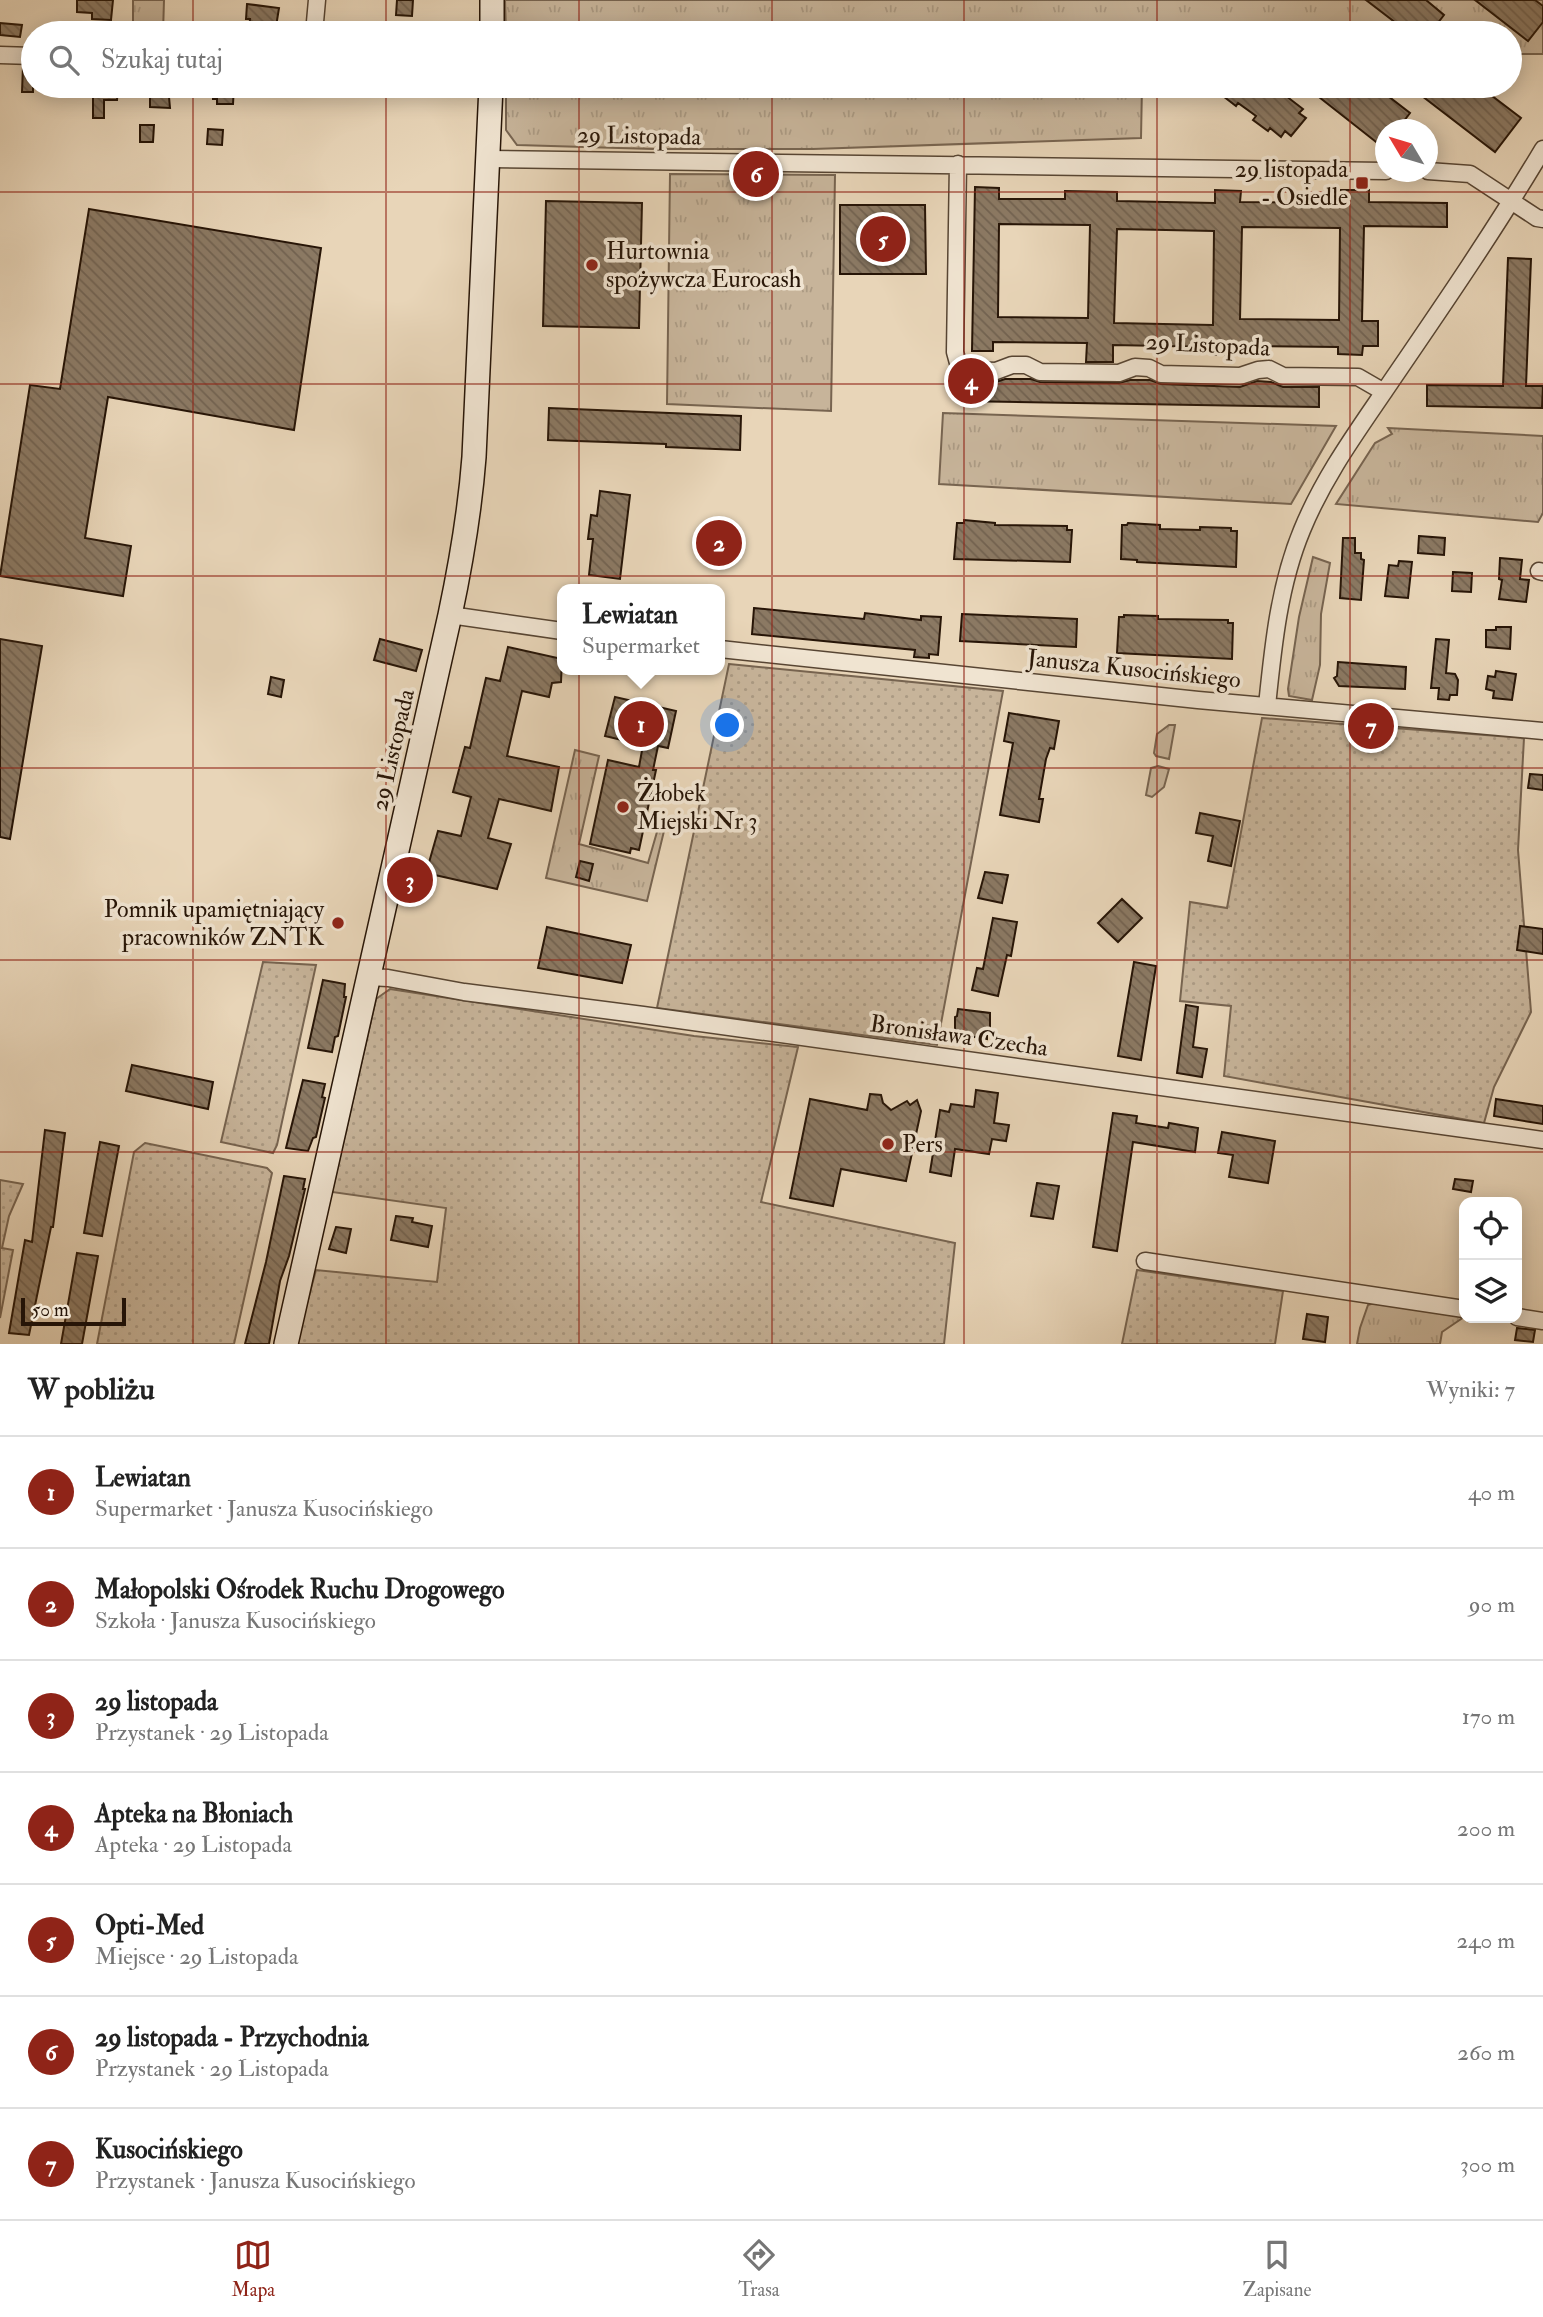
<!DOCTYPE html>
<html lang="pl">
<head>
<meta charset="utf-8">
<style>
  body { margin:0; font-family:"IM FELL Double Pica",serif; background:#f6f6f6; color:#222 }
  .controls { position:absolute; right:21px; bottom:21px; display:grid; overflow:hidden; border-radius:14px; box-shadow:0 4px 18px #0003 }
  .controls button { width:63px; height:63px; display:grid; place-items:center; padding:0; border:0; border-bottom:2px solid #e0e0e0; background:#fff; color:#222; font:35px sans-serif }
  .compass { position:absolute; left:1375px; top:119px; width:63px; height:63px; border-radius:50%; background:#fff; box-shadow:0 4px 18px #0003; rotate:308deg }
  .scale { position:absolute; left:21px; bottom:18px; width:105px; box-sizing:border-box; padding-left:7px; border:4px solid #271507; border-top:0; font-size:19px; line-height:24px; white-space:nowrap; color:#271507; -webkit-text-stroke:5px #f0e4d1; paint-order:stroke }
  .you { position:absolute; left:728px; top:726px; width:24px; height:24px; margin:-18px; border:5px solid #fff; border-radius:50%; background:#1a73e8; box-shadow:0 0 0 10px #1a73e833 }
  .badge { display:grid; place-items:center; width:46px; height:46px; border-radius:50%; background:#8f2418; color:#fff; font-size:23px; font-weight:700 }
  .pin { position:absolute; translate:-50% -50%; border:4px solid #fff; box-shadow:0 2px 7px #0006 }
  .popup { position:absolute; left:557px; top:584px; width:168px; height:91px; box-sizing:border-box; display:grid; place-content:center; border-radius:14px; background:#fff; filter:drop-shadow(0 2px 5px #0005); font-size:23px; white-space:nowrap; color:#767676 }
  .popup b { font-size:26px; color:#222 }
  .popup::after { content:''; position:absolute; left:50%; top:100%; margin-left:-14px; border:14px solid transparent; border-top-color:#fff }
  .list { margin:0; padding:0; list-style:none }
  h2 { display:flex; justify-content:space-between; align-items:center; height:91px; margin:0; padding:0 28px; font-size:30px }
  h2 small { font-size:23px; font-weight:400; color:#767676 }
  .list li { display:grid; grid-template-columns:46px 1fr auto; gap:21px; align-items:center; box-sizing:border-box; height:112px; padding:0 28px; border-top:2px solid #e0e0e0 }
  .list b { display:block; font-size:26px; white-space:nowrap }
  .list p { margin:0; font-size:23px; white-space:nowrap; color:#767676 }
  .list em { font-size:23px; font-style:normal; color:#767676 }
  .icon { flex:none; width:38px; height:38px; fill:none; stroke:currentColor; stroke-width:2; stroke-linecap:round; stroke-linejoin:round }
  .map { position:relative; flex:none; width:1543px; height:1344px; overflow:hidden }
  .search { position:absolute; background:#fff; box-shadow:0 4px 18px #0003; left:21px; right:21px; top:21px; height:77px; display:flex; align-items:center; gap:18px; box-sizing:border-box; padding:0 24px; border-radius:38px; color:#767676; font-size:26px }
  .sheet { height:875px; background:#fff }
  nav { display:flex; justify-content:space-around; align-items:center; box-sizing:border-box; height:98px; border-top:2px solid #e0e0e0; background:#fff; font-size:19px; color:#767676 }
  nav a { display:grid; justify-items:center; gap:4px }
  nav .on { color:#8f2418 }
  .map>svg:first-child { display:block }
</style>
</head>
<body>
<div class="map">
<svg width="1543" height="1344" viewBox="0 0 1543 1344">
  <defs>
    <pattern id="grass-tufts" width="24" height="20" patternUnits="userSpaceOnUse" patternTransform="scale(1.75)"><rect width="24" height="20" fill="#c7b49a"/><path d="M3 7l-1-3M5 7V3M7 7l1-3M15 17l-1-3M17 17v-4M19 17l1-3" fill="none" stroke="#ab9a83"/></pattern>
    <pattern id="garden-dots" width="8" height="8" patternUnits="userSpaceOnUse" patternTransform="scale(1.75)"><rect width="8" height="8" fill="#c7b49a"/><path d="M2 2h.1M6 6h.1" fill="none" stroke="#ab9a83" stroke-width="1.8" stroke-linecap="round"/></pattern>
    <pattern id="building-back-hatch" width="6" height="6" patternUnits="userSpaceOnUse" patternTransform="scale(1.75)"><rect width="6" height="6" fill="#8b7963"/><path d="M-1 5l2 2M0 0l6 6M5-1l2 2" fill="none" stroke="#726250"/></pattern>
  </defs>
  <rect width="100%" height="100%" fill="#e8d5b8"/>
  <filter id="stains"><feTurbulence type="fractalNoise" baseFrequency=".00286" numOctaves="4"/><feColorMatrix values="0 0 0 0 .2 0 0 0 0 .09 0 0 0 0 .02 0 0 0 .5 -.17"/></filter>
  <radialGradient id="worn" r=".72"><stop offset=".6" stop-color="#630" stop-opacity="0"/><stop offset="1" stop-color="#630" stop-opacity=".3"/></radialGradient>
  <!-- grass -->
  <path fill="url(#grass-tufts)" stroke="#776450" stroke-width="2" d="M133,0H164L163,33H133Z
    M505,0H1543V54H1510V33H1335L1330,28L1264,33H506Z
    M506,86H1142L1141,138L813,149H653L517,145L506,130Z
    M670,174L835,175L831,411L667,404Z
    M943,413L1336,426L1291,504L939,484Z
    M1388,428L1543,436V513L1538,522L1336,504L1375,443L1392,434Z
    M1313,557L1330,563L1321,614L1320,665L1312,700L1289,696L1288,689L1299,617Z
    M1169,725H1175L1169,759L1156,756L1154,753L1157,734Z
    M575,750L599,756L579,844L648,863L659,825L665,827L647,901L546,878Z
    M1158,766L1169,769L1164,787L1152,797L1146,795L1151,768Z
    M1385,1299L1464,1312V1317L1442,1332L1440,1344H1357L1360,1328L1368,1305Z"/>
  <!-- garden -->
  <path fill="url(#garden-dots)" stroke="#776450" stroke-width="2" d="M729,664L1003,691L937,1045L657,1008Z
    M1262,718L1524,738L1518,850L1531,1012L1494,1087L1484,1123L1224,1076L1231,1006L1180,1001L1190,902L1227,908Z
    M263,962L316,965L277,1145L273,1153L221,1142Z
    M390,989L694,1036L798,1047L761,1202L955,1243L944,1344H296L316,1270L437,1282L446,1208L332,1192L376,999Z
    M145,1143L267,1168L272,1173L234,1344H97L134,1152Z
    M0,1180L23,1184L9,1216L2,1248L13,1250L0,1318Z
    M1137,1270L1283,1291L1275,1344H1122Z"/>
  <!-- building -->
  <path fill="url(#building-back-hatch)" stroke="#271507" stroke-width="2" fill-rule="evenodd" d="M77,0H113L111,20L92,19V13L77,12Z
    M397,0H413L412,16L396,15Z
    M1366,0H1426L1444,15L1430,33H1409Z
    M1475,0H1535L1543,6V22L1528,41Z
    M247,4L279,8L275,33L249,31L250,19H246Z
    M0,23L22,25L20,37L0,35Z
    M23,66H33V92H22Z
    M93,86H118L117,100H104V118H93Z
    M150,86H168L170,108L150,107Z
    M213,86H234L233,104H217V99H213Z
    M1210,86H1273L1303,109L1299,113L1306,118L1291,136L1285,131L1281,137L1270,128L1268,131L1253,120L1256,116L1238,103L1236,106Z
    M1305,86H1375L1410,113L1397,130H1385V149Z
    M1409,86H1479L1521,118L1495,152Z
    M140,125H154L153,142H140Z
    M208,129L223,130L222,145L207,144Z
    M975,187L999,188V199H1065V191L1117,192V201L1215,203V190L1241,191L1240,202L1340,203L1341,190H1369V202L1447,203V227L1364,226L1362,321H1378V346H1363L1362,355L1338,354V347L1236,346V355H1213V347L1113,345V362H1086L1087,343L993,342V351H972ZM999,224L1090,225L1088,318L998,317ZM1242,227L1340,228L1339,320L1240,319ZM1117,229L1214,231L1213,325L1114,323Z
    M546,201L642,203L639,328L543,326Z
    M840,205H925L926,274H840Z
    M89,209L321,248L294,430L108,397L85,538L131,546L123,596L0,576L30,385L60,389Z
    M1508,258L1531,259L1526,386H1543L1542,408L1427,406V385L1503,386Z
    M959,378L996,382L1005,379H1031L1040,382L1119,383L1130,380H1150L1161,384L1240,387L1257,381L1271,382L1283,387H1319V407L959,401Z
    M549,408L741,416L740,450L666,447V444L548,440Z
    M600,491L630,495L620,579L589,575L593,539H588L591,515L597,516Z
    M964,520L995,523V525L1067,526V530H1072L1070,562L954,559L957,523H964Z
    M1128,523L1160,525V529L1200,530V527L1231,528V531H1237L1236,567L1137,562V560L1121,559L1122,525H1127Z
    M1419,536L1445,538L1444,555L1418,553Z
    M1343,538H1355V553H1361V559L1364,560L1361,600L1340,598Z
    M1500,558L1522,560L1520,579L1529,580L1526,602L1499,599L1502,580L1499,579Z
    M1399,561L1412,562L1408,598L1385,596L1389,565L1398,566Z
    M1453,572L1472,573L1471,592L1452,591Z
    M754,608L864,619L865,613L921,620V616L941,617L938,655L929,654V658L914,657L915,650L752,634Z
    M962,614L1077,619L1076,647L960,641Z
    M1124,615L1158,616V619L1228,620V623H1233L1232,659L1117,653L1119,617H1124Z
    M1496,627H1511L1510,649L1486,647V630H1496Z
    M0,639L42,646L10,839L0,837Z
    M380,639L422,650L416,671L374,660Z
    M1436,639L1449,640L1446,673L1455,674L1458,680L1457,695H1450L1449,700L1438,699L1439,688H1431Z
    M508,647L562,659L561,682L552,683L549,697L522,691L507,756L559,767L551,811L499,799L488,838L511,844L497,889L426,873L438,831L461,836L471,797L453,792L465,747L470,748L486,678L500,681Z
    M1338,662L1406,667L1405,689L1339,686L1334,678L1337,676Z
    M1496,671L1516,674L1512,700L1493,698L1494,691L1486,689L1488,676L1495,677Z
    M271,677L284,680L281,697L268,694Z
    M615,697L676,711L668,748L658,746L653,770H656L639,850L631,848L630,853L590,844L608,760L639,767L643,745L605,736Z
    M1009,713L1059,721L1054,749L1050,748L1046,759L1039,799H1043L1039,822L1000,815L1013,743L1004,741Z
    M1530,774L1543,775V790L1528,788Z
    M1200,813L1240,821L1231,866L1208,861L1213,836L1196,833Z
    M580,861L593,864L589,881L576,877Z
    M985,872L1008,875L1002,903L978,898Z
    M1122,899L1142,918L1118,942L1098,923Z
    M993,918L1017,922L1011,956L1007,955L998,996L972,990L977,968L983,969Z
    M1520,926L1543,929V954L1517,950Z
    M547,927L631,945L622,983L538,968Z
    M1134,962L1156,966L1141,1060L1118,1056Z
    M323,980L345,984L344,997H346L338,1036L335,1037L332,1052L308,1048Z
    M1186,1005L1198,1007L1193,1047L1207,1049L1202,1077L1177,1073Z
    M958,1009L990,1013V1032H987V1039L955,1034V1017L957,1016Z
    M132,1065L213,1082L208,1109L126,1091Z
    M303,1080L325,1084L322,1097L325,1098L316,1137L313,1138L308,1151L286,1148Z
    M976,1090L998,1093L994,1123L1009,1125L1006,1141L992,1139L989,1154L955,1149L951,1176L930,1172L940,1110L949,1112L951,1104L974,1107Z
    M870,1094L881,1095L883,1103L891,1110L907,1101L910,1105L917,1100L921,1111L906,1181L841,1169L833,1206L790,1198L810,1099L867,1110Z
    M1496,1099L1543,1106V1124L1494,1116Z
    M1113,1113L1137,1116L1136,1123L1168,1128L1169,1123L1198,1128L1195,1152L1133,1142L1117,1251L1093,1247Z
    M45,1130L65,1133L53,1227H51L29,1335L9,1333L25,1240L32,1242Z
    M1222,1132L1275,1141L1268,1183L1229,1177L1233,1155L1218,1153Z
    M100,1142L119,1146L102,1236L84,1233Z
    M284,1176L305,1179L303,1189H305L289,1256L280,1281L269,1344H245L266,1262Z
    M1455,1179L1473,1181L1471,1192L1453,1189Z
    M1037,1183L1059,1186L1053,1219L1031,1216Z
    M396,1216L413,1218L412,1222L432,1226L428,1247L391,1240Z
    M336,1227L351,1229L346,1253L329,1249Z
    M77,1253L98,1256L82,1344H61Z
    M1307,1314L1328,1317L1325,1342L1303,1339Z
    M1517,1328L1535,1330L1533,1342L1515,1340Z"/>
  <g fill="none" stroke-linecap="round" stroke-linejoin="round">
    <defs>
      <path id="street" d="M314,33L317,0
        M0,55L33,56
        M488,159L1386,171
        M958,164L955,352L958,363L969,370L996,371L1012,365H1026L1040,372L1119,373L1135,367L1149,368L1161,374L1240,376L1258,370L1269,369L1283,376L1358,377L1384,392
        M1428,171L1470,174L1537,218L1543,219
        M1539,571L1543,572
        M450,615L562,631
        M720,649L1198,700L1543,731
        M1267,706C1273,647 1279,585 1302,530C1325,474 1359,429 1392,380C1444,304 1496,228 1543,149
        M369,977L388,978L464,992L643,1015L1543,1140
        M1145,1261L1464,1309
        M1517,1317L1543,1321"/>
      <path id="secondary" d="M492,0V33
        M286,1344L450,615C461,563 470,510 474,457L491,86"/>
    </defs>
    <!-- street casing -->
    <use href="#street" stroke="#574533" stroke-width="19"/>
    <!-- secondary casing -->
    <use href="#secondary" stroke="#271507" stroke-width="26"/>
    <!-- street -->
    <use href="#street" stroke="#f0e4d1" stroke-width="16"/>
    <!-- secondary -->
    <use href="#secondary" stroke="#f0e4d1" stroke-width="23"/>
  </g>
  <!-- grid -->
  <path fill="none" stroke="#8f2418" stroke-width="2" stroke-opacity="0.55" d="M193,0V33M386,0V33M579,0V33M772,0V33M964,0V33M1157,0V33M1350,0V33M193,86V1344M386,86V1344M579,86V1344M772,86V1344M964,86V1344M1157,86V1344M1350,86V1344M0,192H1543M0,384H1543M0,576H1543M0,768H1543M0,960H1543M0,1152H1543"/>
  <!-- markers -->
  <g fill="#8f2418" stroke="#f0e4d1" stroke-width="2.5">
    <rect x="1355" y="176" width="14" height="14" rx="3.5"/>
    <circle cx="592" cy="265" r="7"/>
    <circle cx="623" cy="807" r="7"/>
    <circle cx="338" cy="923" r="7"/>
    <circle cx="888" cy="1144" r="7"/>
  </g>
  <g text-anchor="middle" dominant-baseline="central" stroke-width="7" stroke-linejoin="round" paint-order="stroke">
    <!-- street labels -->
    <g font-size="24" fill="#271507" stroke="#f0e4d1">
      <text transform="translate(639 136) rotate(1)">29 Listopada</text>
      <text transform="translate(1208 345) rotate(3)">29 Listopada</text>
      <text transform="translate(1134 669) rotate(6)">Janusza Kusocińskiego</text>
      <text transform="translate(393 750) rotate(-77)">29 Listopada</text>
      <text transform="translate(959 1036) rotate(8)">Bronisława Czecha</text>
    </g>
    <!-- poi labels -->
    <g font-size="24" fill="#271507" stroke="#f0e4d1" text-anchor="start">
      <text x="1348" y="169" text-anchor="end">29 listopada<tspan x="1348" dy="28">- Osiedle</tspan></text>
      <text x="606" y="251">Hurtownia<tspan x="606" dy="28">spożywcza Eurocash</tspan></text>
      <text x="637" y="793">Żłobek<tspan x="637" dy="28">Miejski Nr 3</tspan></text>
      <text x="324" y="909" text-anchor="end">Pomnik upamiętniający<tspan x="324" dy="28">pracowników ZNTK</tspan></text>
      <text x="902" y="1144">Pers</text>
    </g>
  </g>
  <rect width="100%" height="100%" filter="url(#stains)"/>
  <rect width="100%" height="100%" fill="url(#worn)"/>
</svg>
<div class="controls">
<button><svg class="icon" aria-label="locate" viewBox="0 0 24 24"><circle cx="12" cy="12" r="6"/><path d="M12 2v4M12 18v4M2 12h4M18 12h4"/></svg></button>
<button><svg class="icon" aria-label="layers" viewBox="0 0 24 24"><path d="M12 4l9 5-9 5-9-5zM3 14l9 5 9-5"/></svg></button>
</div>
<svg class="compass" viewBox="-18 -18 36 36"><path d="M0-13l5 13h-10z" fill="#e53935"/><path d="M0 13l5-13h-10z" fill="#767676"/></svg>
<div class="scale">50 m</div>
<div class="you"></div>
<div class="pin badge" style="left:641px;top:724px">1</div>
<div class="popup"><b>Lewiatan</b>Supermarket</div>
<div class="pin badge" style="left:719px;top:543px">2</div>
<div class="pin badge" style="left:410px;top:880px">3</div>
<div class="pin badge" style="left:971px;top:381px">4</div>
<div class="pin badge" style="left:883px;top:239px">5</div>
<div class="pin badge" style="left:756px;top:174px">6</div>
<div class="pin badge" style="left:1371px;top:726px">7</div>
<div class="search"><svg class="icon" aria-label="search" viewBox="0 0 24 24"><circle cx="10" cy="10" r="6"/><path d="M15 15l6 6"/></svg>Szukaj tutaj</div>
</div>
<section class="sheet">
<h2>W pobliżu<small>Wyniki: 7</small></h2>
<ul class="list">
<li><span class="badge">1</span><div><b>Lewiatan</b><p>Supermarket · Janusza Kusocińskiego</p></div><em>40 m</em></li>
<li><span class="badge">2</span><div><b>Małopolski Ośrodek Ruchu Drogowego</b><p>Szkoła · Janusza Kusocińskiego</p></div><em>90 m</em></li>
<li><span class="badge">3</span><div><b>29 listopada</b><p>Przystanek · 29 Listopada</p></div><em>170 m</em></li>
<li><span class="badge">4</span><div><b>Apteka na Błoniach</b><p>Apteka · 29 Listopada</p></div><em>200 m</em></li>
<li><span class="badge">5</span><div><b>Opti-Med</b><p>Miejsce · 29 Listopada</p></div><em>240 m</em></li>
<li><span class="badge">6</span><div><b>29 listopada - Przychodnia</b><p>Przystanek · 29 Listopada</p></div><em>260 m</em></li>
<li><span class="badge">7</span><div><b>Kusocińskiego</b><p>Przystanek · Janusza Kusocińskiego</p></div><em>300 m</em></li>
</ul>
</section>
<nav>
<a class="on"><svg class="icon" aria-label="map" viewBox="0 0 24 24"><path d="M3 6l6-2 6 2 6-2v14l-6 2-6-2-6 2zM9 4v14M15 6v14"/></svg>Mapa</a>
<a><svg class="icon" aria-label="directions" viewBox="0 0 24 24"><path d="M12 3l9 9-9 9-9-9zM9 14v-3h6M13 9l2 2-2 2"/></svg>Trasa</a>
<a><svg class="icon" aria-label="saved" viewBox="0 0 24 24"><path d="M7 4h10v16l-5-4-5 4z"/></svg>Zapisane</a>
</nav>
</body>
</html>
